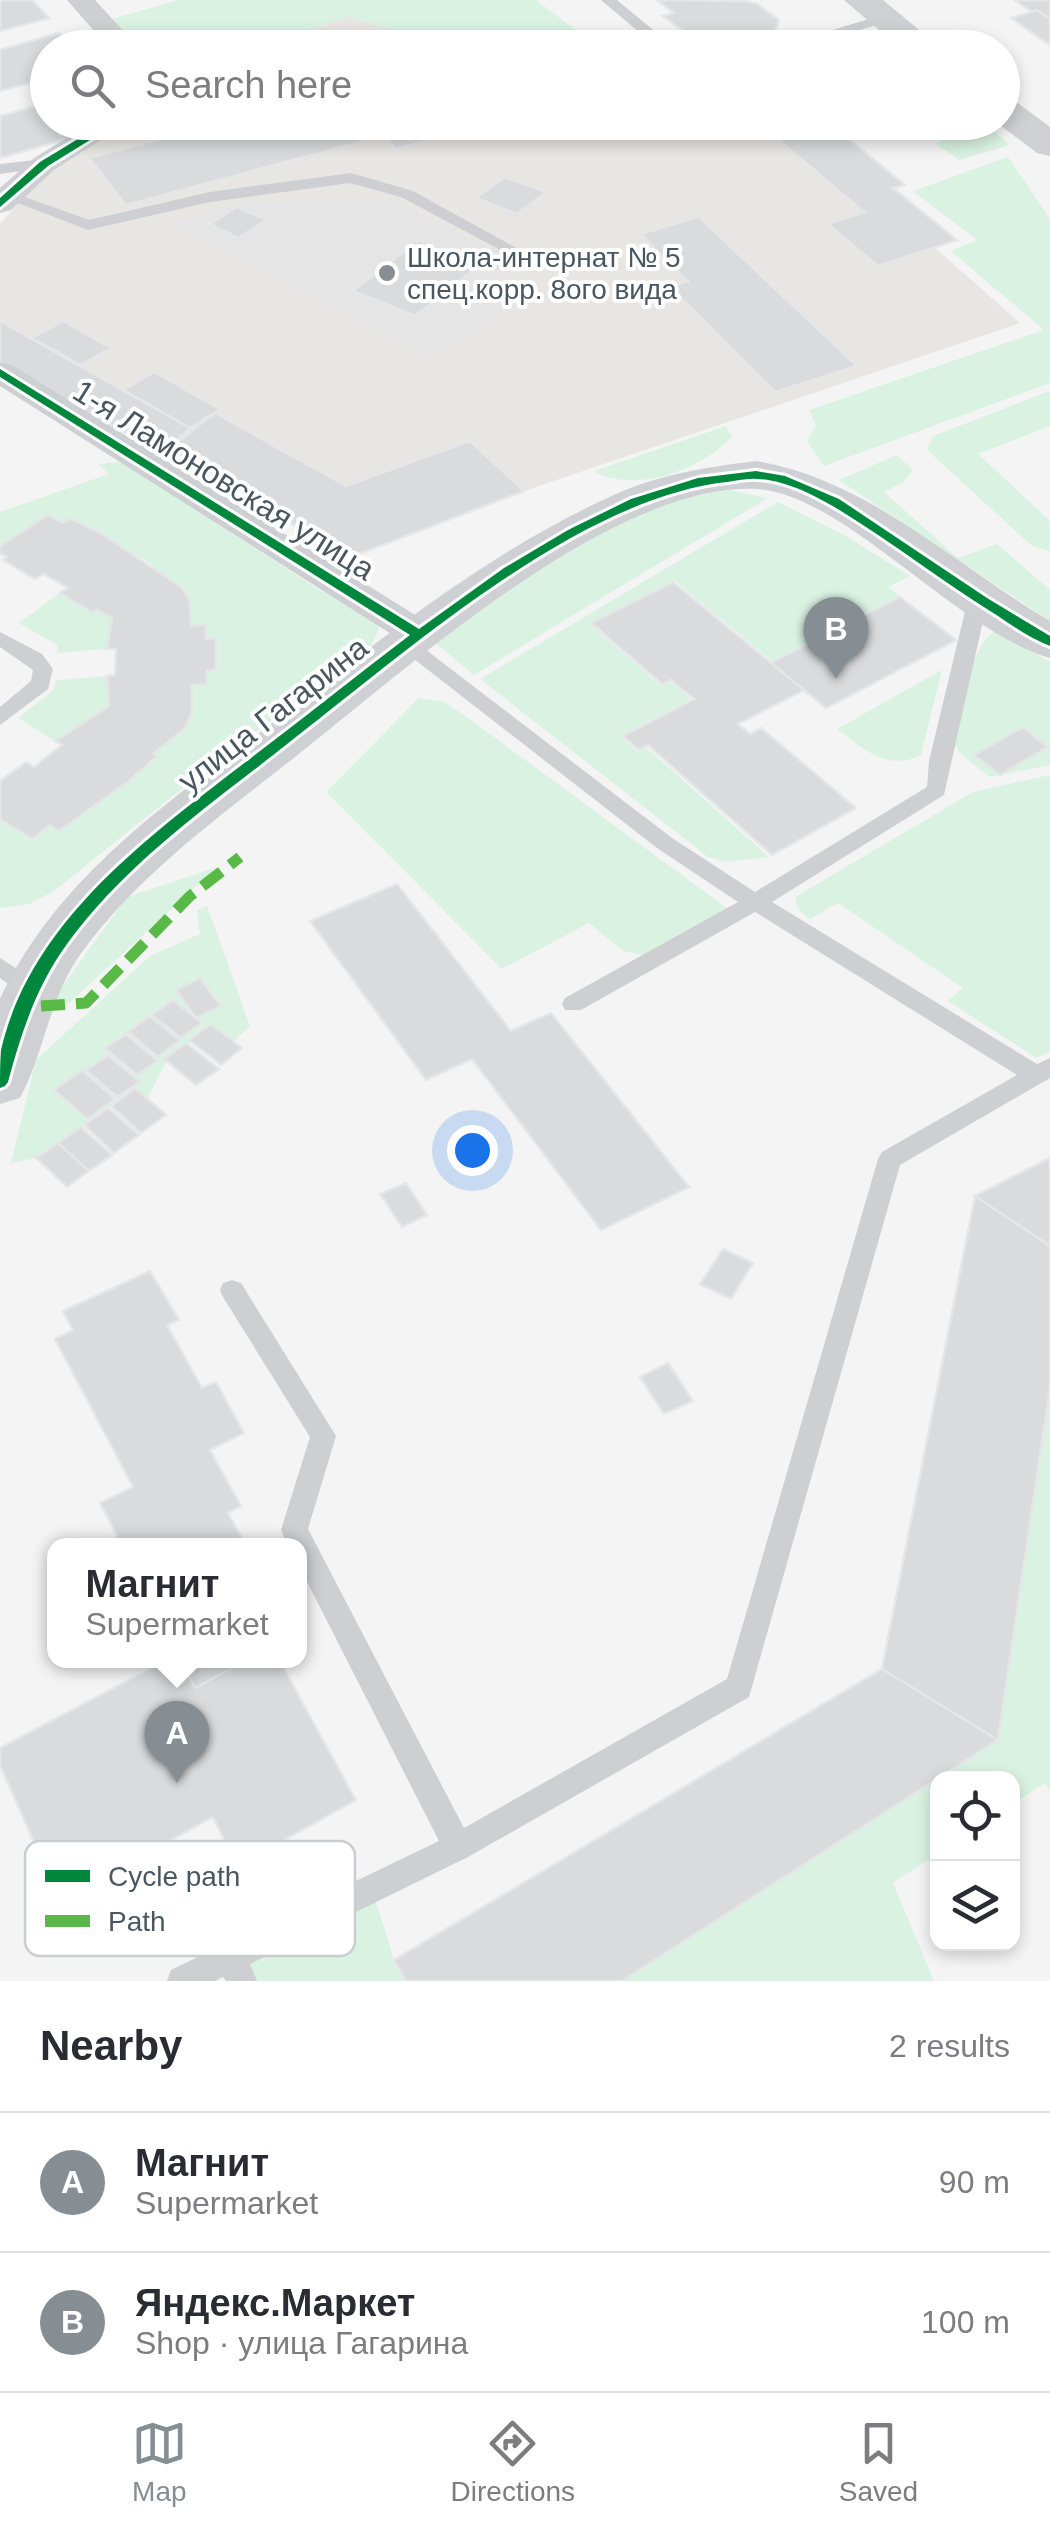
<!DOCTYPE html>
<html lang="en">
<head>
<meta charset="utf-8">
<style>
  body { margin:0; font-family:Arial,sans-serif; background:#f7f7f7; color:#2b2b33 }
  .controls { position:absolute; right:30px; bottom:30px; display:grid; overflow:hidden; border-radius:20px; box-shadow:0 5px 15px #0003 }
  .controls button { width:90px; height:90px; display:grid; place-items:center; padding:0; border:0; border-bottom:2px solid #e1e1e2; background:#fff; color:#2b2b33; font:50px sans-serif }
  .you { position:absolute; left:472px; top:1150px; width:35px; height:35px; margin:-25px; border:8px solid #fff; border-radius:50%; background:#1a73e8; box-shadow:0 0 0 15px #1a73e833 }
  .badge { display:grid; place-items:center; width:65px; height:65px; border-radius:50%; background:#868e94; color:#fff; font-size:32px; font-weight:700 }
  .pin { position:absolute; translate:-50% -82px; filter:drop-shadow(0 2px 5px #0008) }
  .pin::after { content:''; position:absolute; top:52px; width:35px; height:30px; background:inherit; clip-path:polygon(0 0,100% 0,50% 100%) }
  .popup { position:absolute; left:47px; top:1538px; width:260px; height:130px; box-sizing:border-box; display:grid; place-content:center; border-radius:20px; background:#fff; filter:drop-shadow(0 2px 8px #0005); font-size:32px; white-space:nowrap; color:#7c7c81 }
  .popup b { font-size:38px; color:#2b2b33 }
  .popup::after { content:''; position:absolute; left:50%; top:100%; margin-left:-20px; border:20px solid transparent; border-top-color:#fff }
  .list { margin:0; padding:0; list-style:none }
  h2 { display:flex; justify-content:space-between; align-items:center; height:130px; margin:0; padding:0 40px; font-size:42px }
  h2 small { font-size:32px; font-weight:400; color:#7c7c81 }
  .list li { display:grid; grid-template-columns:65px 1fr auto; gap:30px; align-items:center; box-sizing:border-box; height:140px; padding:0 40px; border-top:2px solid #e1e1e2 }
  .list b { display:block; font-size:38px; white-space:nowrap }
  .list p { margin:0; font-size:32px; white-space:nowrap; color:#7c7c81 }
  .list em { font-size:32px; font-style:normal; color:#7c7c81 }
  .icon { flex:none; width:55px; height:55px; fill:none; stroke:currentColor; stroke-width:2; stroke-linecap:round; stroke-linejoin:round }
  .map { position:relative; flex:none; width:1050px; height:1981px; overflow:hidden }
  .search { position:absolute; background:#fff; box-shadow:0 5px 15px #0003; left:30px; right:30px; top:30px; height:110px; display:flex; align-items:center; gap:25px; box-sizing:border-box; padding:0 35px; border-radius:55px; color:#7c7c81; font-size:38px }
  .sheet { height:410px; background:#fff }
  nav { display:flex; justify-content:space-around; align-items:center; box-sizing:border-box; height:140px; border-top:2px solid #e1e1e2; background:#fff; font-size:28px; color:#7c7c81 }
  nav a { display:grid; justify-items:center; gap:5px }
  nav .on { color:#868e94 }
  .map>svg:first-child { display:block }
</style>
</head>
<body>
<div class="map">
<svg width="1050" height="1981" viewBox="0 0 1050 1981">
  <rect width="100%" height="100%" fill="#f4f4f4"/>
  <!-- commercial -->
  <path fill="#e8e6e2" d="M349,16L443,47L265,48Z
    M127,122L829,123L906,185L894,189L932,245L1020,323L524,491L338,562L280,514L0,362V224L40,177Z"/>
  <!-- education -->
  <path fill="#e6e5e6" d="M374,194L527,266L497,279L514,307L430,360L170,225L232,205Z"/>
  <!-- green -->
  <path fill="#d9f2e2" d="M179,0H536L592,42H610L614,47H472L474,45L438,33L426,42L349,16L265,47L125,48L101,22Z
    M983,122L1010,145L959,160L936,144L962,123Z
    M1008,157L1050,219V383L824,466L807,441L816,425L809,410L1044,330L951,251L977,240L913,191Z
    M1050,391V426L978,454L1050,521V551L1032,546L927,450L933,436Z
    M726,426L732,436C704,469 633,495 594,471Z
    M897,455L913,470L904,482L884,492L958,558L997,544L1050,590V621L839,480Z
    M122,462L321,591L361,606L379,624C377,656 326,680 303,697C218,759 136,825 54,891L29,904L0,908V819L32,839L50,825L59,831L128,782L156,756L153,754L184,729L192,713V685L206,684L207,671L216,669L215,639H206L205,625L191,626C190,589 182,587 152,570L155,566L70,518L63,523L48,515L0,546V512L109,474L98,464Z
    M730,490L768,498L474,675L427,636L513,576L655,502Z
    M778,502L844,535L910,576L888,587L899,596L772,661L674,580L589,623L661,686L671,682L691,699L620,736L638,752L647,748L769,857L726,862L708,857L480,679Z
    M60,593L112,618L107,649L58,653L57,645L19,623Z
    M996,631L1050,662V765L990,777C979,768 962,758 955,745C946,726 976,637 996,631Z
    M942,670L921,755C888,772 863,749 837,729Z
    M107,676L109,706L55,741L18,718L52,691L57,680Z
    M419,698L444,702L464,715L728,909L653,957L623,951L589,923L502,969L326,792Z
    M1050,775V1052L1036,1058L948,1001L963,988L838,903L810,919L798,909L795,897L973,792Z
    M217,867L68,1004L54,998L127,897Z
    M207,906L250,1026L233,1042L210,1024L165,1064L147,1099L135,1089L36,1158L11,1163L36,1060L150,956L200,934L197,910Z
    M1050,1388V1792L1045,1783L1013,1804L1012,1778H938L998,1739Z
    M938,1779L937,1854L893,1883L934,1981H622Z
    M372,1889L394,1960L406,1981H242L230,1958Z"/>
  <!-- building -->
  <path fill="#dadbdc" stroke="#e5e6e7" stroke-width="2.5" d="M0,0H32L49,18L0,31Z
    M657,0L745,1L757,4L779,20L775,32L719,48L701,33H686L663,16L674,13Z
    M1015,0H1050V19L1037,10L1032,12Z
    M1037,10L1050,19V45L1011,18Z
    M59,33L73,48H48V78L0,91V50Z
    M48,103V122H97L71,130L77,136L0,158V116Z
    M225,122H492V123L396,149L383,136L126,205L89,158Z
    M727,122H828L905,185L893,188L957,240L878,266L828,224L864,212L762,126L739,133Z
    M505,177L546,192L517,214L476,198Z
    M237,207L266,220L238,238L210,224Z
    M699,217L857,366L775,392L669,286L688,281L640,234Z
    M419,240L481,264L415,316L353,291Z
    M0,321L190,428L167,450L117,429L9,368L0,362Z
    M63,321L111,348L81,365L32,338Z
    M154,372L220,409L190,428L124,390Z
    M215,413L346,486L470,441L524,491L338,562L280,514L167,450Z
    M48,515L63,523L70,518L99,532L181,587L190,601L191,626L205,625L206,639L216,638V670L207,671V684L192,685V713L184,729L153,754L157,756L129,781L59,831L50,825L32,839L0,819V781L26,762L34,767L62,745L55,741L109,706L107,676L115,675L116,649H107L112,618L97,610L93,613L60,593L68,588L43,574L35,579L3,560L7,557L0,553V546Z
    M673,582L804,690L738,724L750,734L761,728L856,808L772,855L648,745L639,750L623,736L694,699L671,680L662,684L591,623Z
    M900,597L956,640L826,708L771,663Z
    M1023,727L1048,747L1000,775L974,755Z
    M397,884L511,1031L551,1013L689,1187L601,1230L472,1059L426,1080L310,921Z
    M200,978L221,1006L196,1018L176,990Z
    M173,1000L202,1023L181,1038L152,1015Z
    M149,1016L180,1040L158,1057L128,1032Z
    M211,1024L242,1048L221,1065L189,1040Z
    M126,1034L158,1061L137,1075L105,1048Z
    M186,1043L219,1069L196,1085L164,1059Z
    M108,1055L140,1082L117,1097L86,1070Z
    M82,1070L115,1099L87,1119L54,1090Z
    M135,1088L166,1115L141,1133L111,1106Z
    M108,1108L139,1135L114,1153L84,1125Z
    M81,1127L112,1155L89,1171L58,1143Z
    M58,1143L89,1171L67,1187L36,1158Z
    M1050,1158V1246L975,1196Z
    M406,1183L427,1215L402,1227L380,1194Z
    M975,1196L1050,1246V1388L998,1740L882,1669Z
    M723,1249L753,1263L731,1299L700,1284Z
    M150,1271L179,1320L167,1325L202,1388L216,1382L244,1433L210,1450L241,1506L228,1513L246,1546H122L100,1503L133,1487L55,1339L73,1330L63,1311Z
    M668,1363L693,1401L664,1414L640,1377Z
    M167,1660H181L195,1688L247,1660H279L356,1800L237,1866L213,1817L60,1901L0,1765V1748Z
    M181,1660H247L195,1688Z
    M882,1669L998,1740L622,1981H406L394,1960Z"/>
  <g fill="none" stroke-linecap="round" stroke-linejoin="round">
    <!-- lane -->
    <path fill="#cdcfd2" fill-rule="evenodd" d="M601,0H617L675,48H658Z
      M885,14L892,18L890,21L799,48H774Z
      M44,159L50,161V167L0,174V164Z
      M351,173L413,191L522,251L508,254L401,197L350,183L210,202L88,230L0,196L14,193L89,220L210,192Z
      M978,593L988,599L944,795L772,902L1037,1064L1050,1058V1078L900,1165L749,1697L468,1857L250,1964L257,1981H226L223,1977L215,1981H167L171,1970L439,1841L300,1568V1546H288L281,1530L310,1437L223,1297L220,1290L223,1283L232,1280L241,1283L336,1436L308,1529L464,1828L727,1679L878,1159L882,1152L1017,1075L755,912L581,1010H565L562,1004L565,998L738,902L657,848L396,645L406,639L413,640L672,838L755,892L927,787L929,761L968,599Z
      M0,632L42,654L53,669L48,689L0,725V707L31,681L33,670L0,647Z
      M0,958L39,983L42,989L39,995H23L0,978Z"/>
    <!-- street -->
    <path fill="#cdcfd2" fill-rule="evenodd" d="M67,0H95L139,48H109Z
      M93,122H128L54,170L11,210L0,213V188L34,158Z
      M0,362L12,365L433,626L438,635L433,644L420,647L407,644L0,386Z"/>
    <!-- secondary -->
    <path fill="#ced0d3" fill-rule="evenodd" d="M844,0H883L941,48H900Z
      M1002,98L1015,101L1050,127V156L1037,153L996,122H1002Z
      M756,461C867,479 955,565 1050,621V658C960,633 842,493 757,489C614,482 413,664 305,749C226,812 142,870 82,952C49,997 45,1051 20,1098L0,1104V999C59,872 179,795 287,712C391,631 495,548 616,494C661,474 708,467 756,461Z"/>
    <!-- quiet -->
    <path stroke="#58b947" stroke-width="11" stroke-dasharray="24 11" stroke-linecap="butt" d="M41,1006L86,1003L190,896L240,857"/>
    <defs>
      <path id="cycleway" d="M106,122H119L48,166L0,207V198L40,162Z
        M0,369L419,629L504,568L568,530L631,499L698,478L756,471L785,476L839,499L987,598L1050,636V646C1032,639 1014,627 998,616C944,583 895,544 841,511C816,496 786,480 757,479C747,478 736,481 727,482C580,498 411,648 296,737C216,801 128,860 67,944C37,985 21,1033 8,1082L5,1086L0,1088C0,1076 0,1062 1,1050C32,916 158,830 260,751C310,713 360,673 410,635L0,377Z"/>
    </defs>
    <!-- cycleway casing -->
    <use href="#cycleway" stroke="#fff" stroke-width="6"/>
    <!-- cycleway -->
    <use href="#cycleway" fill="#00873e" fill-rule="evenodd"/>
  </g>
  <!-- markers -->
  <circle fill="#868e94" stroke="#fff" stroke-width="4" cx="387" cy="273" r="10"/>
  <g text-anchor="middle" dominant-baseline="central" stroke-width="8" stroke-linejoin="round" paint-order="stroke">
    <!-- far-poi labels -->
    <g font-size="28" fill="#4a5760" stroke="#fff" text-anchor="start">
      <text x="407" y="257">Школа-интернат № 5<tspan x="407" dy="32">спец.корр. 8ого вида</tspan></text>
    </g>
    <!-- street labels -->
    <g font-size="32" fill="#4a5760" stroke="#fff">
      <text transform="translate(224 480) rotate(32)">1-я Ламоновская улица</text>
      <text transform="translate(273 714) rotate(-38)">улица Гагарина</text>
    </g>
  </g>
  <!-- legend -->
  <rect x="25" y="1841" width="330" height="115" rx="15" fill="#fff" stroke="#c9cdcf" stroke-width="2.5"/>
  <rect x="45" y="1870" width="45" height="12" fill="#00873e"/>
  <rect x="45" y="1915" width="45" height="12" fill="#58b947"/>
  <g font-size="28" fill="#4a5760">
    <text x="108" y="1886">Cycle path</text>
    <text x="108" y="1931">Path</text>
  </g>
</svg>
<div class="controls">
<button><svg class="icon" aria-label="locate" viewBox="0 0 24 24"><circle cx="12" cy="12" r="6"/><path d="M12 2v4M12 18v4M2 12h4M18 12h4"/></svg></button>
<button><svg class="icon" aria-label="layers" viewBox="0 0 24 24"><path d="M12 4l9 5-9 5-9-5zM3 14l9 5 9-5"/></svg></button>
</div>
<div class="you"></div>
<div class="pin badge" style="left:177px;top:1783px">A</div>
<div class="popup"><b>Магнит</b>Supermarket</div>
<div class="pin badge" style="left:836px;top:679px">B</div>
<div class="search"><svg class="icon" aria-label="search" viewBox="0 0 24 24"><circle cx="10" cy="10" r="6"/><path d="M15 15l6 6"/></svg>Search here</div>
</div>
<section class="sheet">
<h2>Nearby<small>2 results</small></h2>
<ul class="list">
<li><span class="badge">A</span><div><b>Магнит</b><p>Supermarket</p></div><em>90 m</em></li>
<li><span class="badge">B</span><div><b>Яндекс.Маркет</b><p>Shop · улица Гагарина</p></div><em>100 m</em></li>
</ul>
</section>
<nav>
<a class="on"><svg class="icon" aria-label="map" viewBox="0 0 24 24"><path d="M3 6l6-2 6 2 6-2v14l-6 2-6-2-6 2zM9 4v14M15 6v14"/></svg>Map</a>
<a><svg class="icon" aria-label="directions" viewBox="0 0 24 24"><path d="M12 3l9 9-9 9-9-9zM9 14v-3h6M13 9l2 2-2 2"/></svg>Directions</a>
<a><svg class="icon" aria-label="saved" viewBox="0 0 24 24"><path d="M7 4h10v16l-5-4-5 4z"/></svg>Saved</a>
</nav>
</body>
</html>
